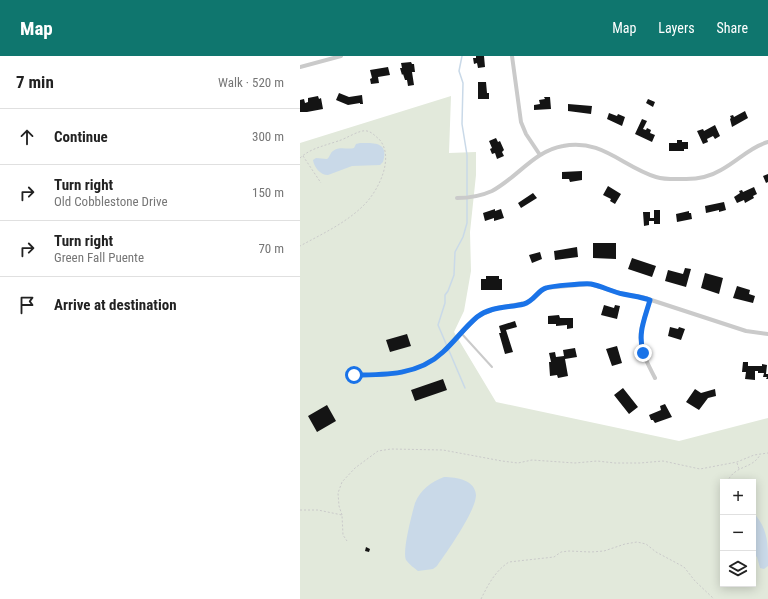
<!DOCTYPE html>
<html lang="en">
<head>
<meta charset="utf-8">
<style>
  body { margin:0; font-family:"Roboto Condensed",sans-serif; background:#f2f2f2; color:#222 }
  .controls { position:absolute; right:12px; bottom:12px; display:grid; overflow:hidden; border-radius:0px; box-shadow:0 2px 10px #0003 }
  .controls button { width:36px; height:36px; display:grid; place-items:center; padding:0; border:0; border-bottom:1px solid #e0e0e0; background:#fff; color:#222; font:20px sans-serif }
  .stop { position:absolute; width:12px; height:12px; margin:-9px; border:3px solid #1a73e8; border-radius:50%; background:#fff }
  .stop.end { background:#1a73e8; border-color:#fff; box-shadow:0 1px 4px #0008 }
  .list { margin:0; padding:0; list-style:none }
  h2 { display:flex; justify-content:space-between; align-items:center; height:52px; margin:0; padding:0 16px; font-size:17px }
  h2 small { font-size:13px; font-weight:400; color:#767676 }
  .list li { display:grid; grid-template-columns:26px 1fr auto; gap:12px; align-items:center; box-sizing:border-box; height:56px; padding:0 16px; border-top:1px solid #e0e0e0 }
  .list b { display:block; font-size:15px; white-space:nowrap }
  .list p { margin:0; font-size:13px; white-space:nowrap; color:#767676 }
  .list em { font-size:13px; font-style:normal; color:#767676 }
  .icon { flex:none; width:22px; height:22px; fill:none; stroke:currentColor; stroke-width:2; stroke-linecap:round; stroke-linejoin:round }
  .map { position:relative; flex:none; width:468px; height:543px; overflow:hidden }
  header { display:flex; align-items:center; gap:24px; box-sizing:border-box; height:56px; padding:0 20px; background:#0f766e; color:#fff }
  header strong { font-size:19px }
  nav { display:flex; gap:22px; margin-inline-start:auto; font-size:14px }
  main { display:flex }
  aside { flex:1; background:#fff }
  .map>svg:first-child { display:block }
</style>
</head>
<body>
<header>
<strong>Map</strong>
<nav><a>Map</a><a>Layers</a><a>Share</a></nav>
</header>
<main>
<aside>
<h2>7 min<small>Walk · 520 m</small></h2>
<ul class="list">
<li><svg class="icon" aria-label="ahead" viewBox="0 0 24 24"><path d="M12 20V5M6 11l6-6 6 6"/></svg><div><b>Continue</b></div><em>300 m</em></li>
<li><svg class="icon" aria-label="right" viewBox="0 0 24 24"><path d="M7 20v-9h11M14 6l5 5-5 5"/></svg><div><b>Turn right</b><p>Old Cobblestone Drive</p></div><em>150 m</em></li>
<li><svg class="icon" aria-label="right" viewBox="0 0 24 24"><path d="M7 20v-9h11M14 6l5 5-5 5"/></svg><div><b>Turn right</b><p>Green Fall Puente</p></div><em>70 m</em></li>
<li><svg class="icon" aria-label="arrive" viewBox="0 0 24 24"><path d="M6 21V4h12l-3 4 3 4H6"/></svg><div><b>Arrive at destination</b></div></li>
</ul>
</aside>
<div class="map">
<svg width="468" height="543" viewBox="0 0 468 543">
  <rect width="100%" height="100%" fill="#fff"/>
  <!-- green -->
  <path fill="#e2e9db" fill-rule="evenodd" d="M151,40L149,97L176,96V119L170,176L171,215L164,255L154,276L196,346L379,385L468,362V543H0V87ZM423,426H453V528H423Z"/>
  <!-- water -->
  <path fill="#c9d9e8" d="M60,87C75,87 89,86 83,106L80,109L52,110L28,119C20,119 14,111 13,104L16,102L27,103C30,101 30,97 33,95C40,90 47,94 54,92L56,88Z
    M144,421C157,421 175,424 176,439C176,455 146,497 137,510L133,513L118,515C114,512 109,508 106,504C102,495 112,458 115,447C121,433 131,426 144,421Z
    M453,456C468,473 468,486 468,510L464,513L460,512L457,501L453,498Z"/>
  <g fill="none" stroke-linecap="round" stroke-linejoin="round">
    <!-- stream -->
    <path stroke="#c9d9e8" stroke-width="1.5" d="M162,0L159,15L163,27L162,68L167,99V167L163,181L155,196L154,219L148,235L145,239V247L138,269L165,332"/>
  </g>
  <!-- building -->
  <path fill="#141414" d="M176,0H184L185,11L178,12L177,7L174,8L173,2H176Z
    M111,6L112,8H114L115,16H112L114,29L108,30L107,24H105L103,18L102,19L100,12H102L101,7Z
    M88,11L90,19L78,21L79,27L71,28L70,23L72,22L70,14Z
    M178,26H186L187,37H189V43H178Z
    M39,37L49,41L62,39L63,48H60V47L48,49L36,44Z
    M18,40L19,43L21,42L23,53L7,56H0V44L4,43L5,47L8,46V42Z
    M244,41H250L251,53L234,54V49L240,48L239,44L245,43Z
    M348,43L355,46L353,51L346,47Z
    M268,48L292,50L291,58L268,55Z
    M445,55L448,62L432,71L430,63L431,62L430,60L433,59L434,61Z
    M309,57L317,60L318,58L325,61L322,70L307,63Z
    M342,63L347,65L343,73L346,74L347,72L351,74L350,77L355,79L352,86L335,78Z
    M415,69L420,80L415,83L413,80L407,83L408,86L403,88L397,75L403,73L404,75Z
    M196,82L198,86L200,85L204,94L202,96L204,100L197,103L195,97L192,98L190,93L192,92L189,85Z
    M377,84H382V86H388V93H384V95H369V87H377Z
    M282,115V124L270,126L269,123H262V116Z
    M468,118V126L466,127L463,120Z
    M308,130L321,138L315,148L310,145L311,143L303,139Z
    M454,131L457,138L453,140L454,142L445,147L444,144L437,147L434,141L440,137L439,135L442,134L443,136Z
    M233,137L237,142L221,152L218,147Z
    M424,146L426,154L419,156V154L406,157L405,150Z
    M195,153V155L201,153L204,162L194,165V162L185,165L183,157Z
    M354,154H360V168H354V165H349V169L344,170L343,156H350V162H354Z
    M389,155V157H391L392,163L377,166L376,158Z
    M293,187H316V203L293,202Z
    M277,191L278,201L255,204L254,195Z
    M240,196L242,203L232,207L229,199Z
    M332,202L356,210L352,221L328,213Z
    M385,212L391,213L386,231L365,225L368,214L383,218Z
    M405,217L423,222L419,238L401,232Z
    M186,220H199V223H202V234H181V223H186Z
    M437,230L450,234L449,238L455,240L453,247L433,242Z
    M304,249L314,252L315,249L320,250L317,263L301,259Z
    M259,259L260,262H273V272L267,273V269L256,270V268H248V260Z
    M215,265L217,271L206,274L213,296L205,298L199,277H201L199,270Z
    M370,271L378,273L379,271L385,273L381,284L368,280Z
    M107,278L111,290L90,296L86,284Z
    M317,290L322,307L312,310L306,293Z
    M275,292L277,301L265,303L268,320L258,322L257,319L250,320L249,306H251L249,297L255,296L256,301L264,300L263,294Z
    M443,306H448V310H462V308L467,309L466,318H468V323H466L467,321H463L464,317H458V315H455V324L445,323L446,316H442Z
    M143,323L147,334L115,345L111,334Z
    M323,332L338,351L329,358L314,339Z
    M395,333L401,337L415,333L416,340L408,342L399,354L386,346Z
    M365,348L372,361L355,367L353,364H351L349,359L361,354L360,350Z
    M27,349L36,365L17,376L8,360Z
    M66,491L70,493L69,496L65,495Z"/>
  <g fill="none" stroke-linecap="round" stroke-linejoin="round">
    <!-- path -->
    <path stroke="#cacaca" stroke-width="1" stroke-dasharray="2 2" stroke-linecap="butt" d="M3,100L21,127
      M0,102C11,92 24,90 38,85C46,83 60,73 67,75C72,76 75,80 79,83C95,101 79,134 64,149C46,167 22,178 0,190
      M437,407L439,413
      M427,426C436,408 451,414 460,399
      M0,454H18L42,459L43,479L47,485
      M42,459L39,450L38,437L42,426L55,412L78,395L91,393L143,394L202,405L218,407L232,404L275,407L297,405L315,407H340L363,405L400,413L437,406L454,399L468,397
      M181,543C188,529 195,515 209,506L254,501L261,496L269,495L291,496L304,495L325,488L337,486L346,488L356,496L384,511L395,525L414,543"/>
    <!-- lane -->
    <path stroke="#cacaca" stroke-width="2" d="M162,278L192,311"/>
    <!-- street -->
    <path stroke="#cacaca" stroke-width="4" d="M212,0L221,66L226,78L240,99
      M0,11L41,0
      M157,142C169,142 181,140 192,135C218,121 234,95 263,90C301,82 323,111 356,121C366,124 377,123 386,123C398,123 411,120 421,114C438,105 450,91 468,86
      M350,244C347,254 343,265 341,275C338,292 348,308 355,322
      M54,319H85L105,316L121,310L134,303L143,296L178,260L197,252L226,247L233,243L245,232L290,228L323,238L342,241L446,275L468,278"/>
  </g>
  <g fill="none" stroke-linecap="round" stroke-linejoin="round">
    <!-- route -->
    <path stroke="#1a73e8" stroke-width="5" d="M54,319C86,319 119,319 143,296C155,285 165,271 177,261C191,250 208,252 224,248C234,245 238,234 246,232C251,230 286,227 291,228C302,230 312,236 323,238C332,240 341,241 350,244C344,265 338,276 343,297"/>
  </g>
</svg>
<div class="controls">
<button>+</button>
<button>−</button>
<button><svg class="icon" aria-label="layers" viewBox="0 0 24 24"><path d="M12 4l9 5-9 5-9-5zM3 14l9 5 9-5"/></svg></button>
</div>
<div class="stop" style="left:54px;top:319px"></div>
<div class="stop end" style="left:343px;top:297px"></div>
</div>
</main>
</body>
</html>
